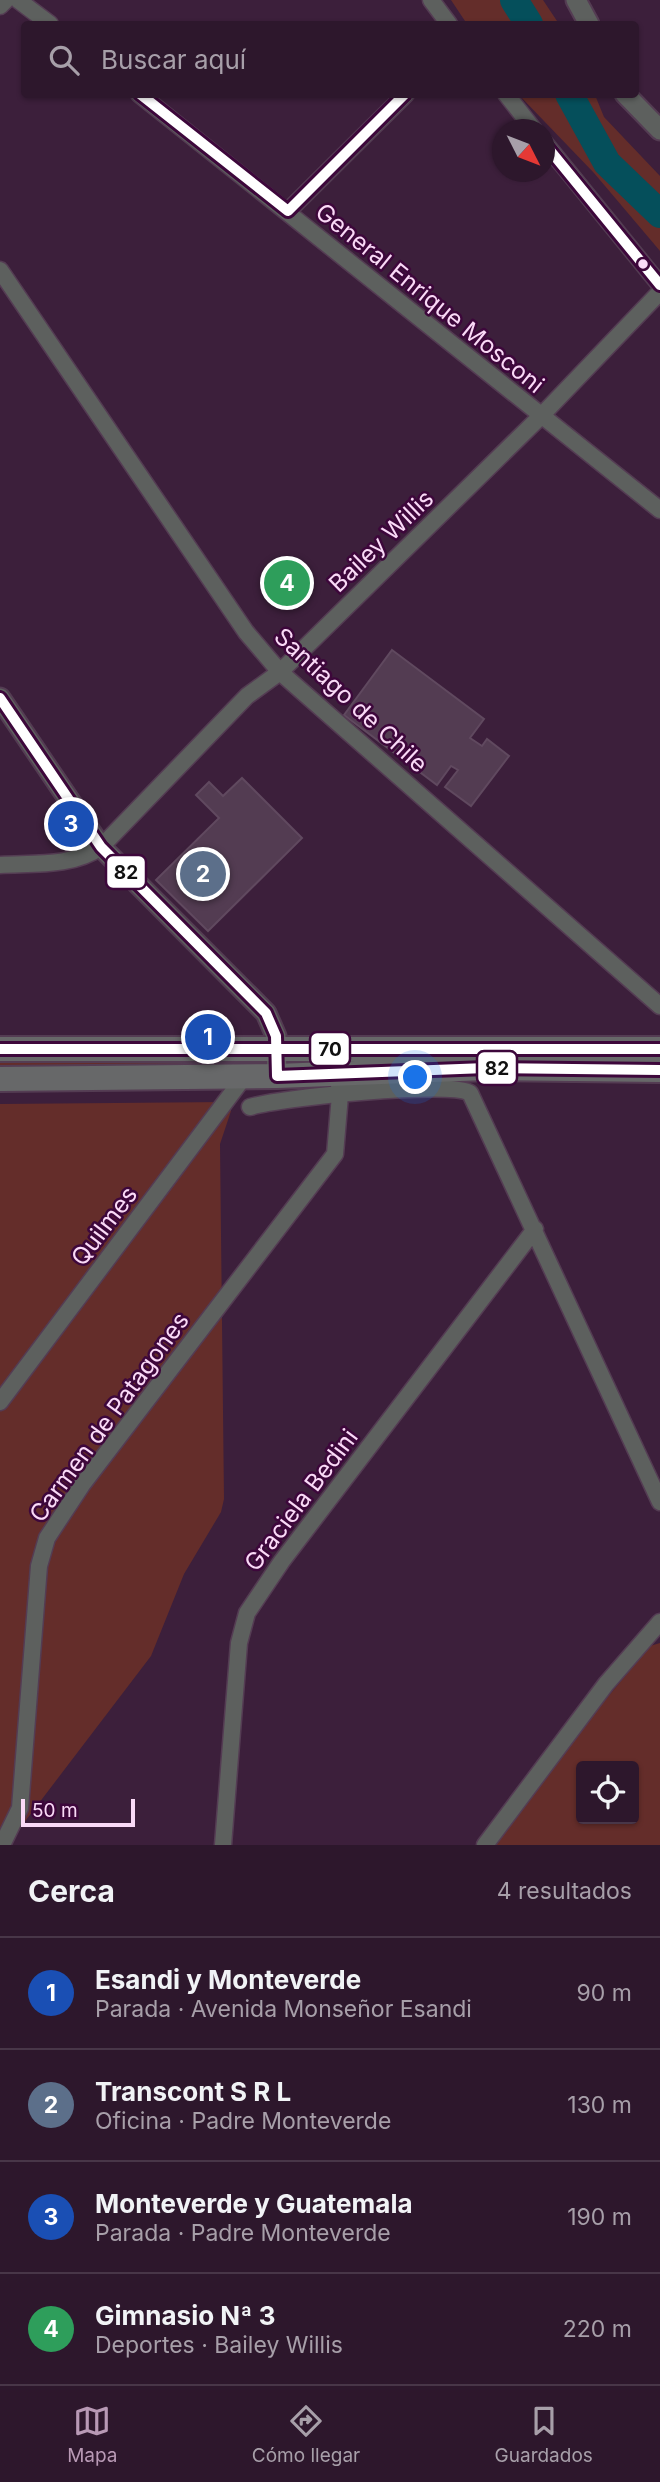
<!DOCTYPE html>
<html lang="es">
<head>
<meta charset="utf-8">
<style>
  body { margin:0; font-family:Inter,sans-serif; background:#392438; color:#f1f3f6 }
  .controls { position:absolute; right:21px; bottom:21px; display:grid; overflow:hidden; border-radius:7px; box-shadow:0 2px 5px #0004 }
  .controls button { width:63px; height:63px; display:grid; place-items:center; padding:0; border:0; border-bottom:2px solid #483648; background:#2d172c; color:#f1f3f6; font:35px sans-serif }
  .compass { position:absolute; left:492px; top:119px; width:63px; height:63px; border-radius:50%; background:#2d172c; box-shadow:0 2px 5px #0004; rotate:132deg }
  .scale { position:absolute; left:21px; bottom:18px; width:114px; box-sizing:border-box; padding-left:7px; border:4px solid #fadaf7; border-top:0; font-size:19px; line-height:24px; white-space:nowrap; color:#fadaf7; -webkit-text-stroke:5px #3d073b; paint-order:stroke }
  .you { position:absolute; left:416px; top:1078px; width:24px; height:24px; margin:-18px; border:5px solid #fff; border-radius:50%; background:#1a73e8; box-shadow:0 0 0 10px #1a73e833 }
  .badge { display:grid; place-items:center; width:46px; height:46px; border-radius:50%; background:#b899b5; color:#fff; font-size:23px; font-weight:700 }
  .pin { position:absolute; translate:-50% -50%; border:4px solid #fff; box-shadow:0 2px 7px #0006 }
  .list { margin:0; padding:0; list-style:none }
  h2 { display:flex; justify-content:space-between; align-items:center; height:91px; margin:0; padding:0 28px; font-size:30px }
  h2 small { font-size:23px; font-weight:400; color:#a79fa9 }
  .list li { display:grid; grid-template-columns:46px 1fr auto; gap:21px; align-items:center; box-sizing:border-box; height:112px; padding:0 28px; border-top:2px solid #483648 }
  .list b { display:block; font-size:26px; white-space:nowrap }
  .list p { margin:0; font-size:23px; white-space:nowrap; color:#a79fa9 }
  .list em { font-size:23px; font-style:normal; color:#a79fa9 }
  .icon { flex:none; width:38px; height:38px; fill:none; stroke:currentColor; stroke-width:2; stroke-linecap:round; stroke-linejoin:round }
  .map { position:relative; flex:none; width:660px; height:1845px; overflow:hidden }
  .search { position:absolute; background:#2d172c; box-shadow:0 2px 5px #0004; left:21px; right:21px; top:21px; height:77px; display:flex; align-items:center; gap:18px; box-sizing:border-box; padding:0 24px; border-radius:7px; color:#a79fa9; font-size:26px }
  .sheet { height:539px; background:#2d172c }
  nav { display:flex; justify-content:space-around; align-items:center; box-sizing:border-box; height:98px; border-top:2px solid #483648; background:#2d172c; font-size:19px; color:#a79fa9 }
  nav a { display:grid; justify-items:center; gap:4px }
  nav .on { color:#b899b5 }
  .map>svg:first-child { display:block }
</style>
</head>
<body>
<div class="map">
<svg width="660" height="1845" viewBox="0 0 660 1845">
  <rect width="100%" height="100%" fill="#3c1f3b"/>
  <!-- green -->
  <path fill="#642d2a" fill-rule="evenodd" d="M451,0H543L559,24H467Z
    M519,95H595L604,117L660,176V251L594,173Z
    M0,1061L235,1062V1071H0Z
    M227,1102L231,1111L220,1144L224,1499L221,1512L184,1574L151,1656L7,1845H0V1104Z
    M660,1643V1845H494L577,1734L650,1646ZM581,1766H634V1819H581Z"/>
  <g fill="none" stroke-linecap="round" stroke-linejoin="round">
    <!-- river -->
    <path stroke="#054f5b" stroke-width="28" d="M514,0L529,24
      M569,94L607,163L660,214"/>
  </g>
  <!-- building -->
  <path fill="#533c52" stroke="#60495f" stroke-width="2" d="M392,650L484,719L470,738L482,746L487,739L509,756L471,806L445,787L458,770L451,766L437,785L344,715Z
    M242,778L302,838L208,931L156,880L219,818L196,795L209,782L223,796Z"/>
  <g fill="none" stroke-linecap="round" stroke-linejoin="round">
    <defs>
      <path id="minor" d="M18,0L50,24
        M431,0L449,24
        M0,6L6,0
        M139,94L660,510
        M506,94L534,130
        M544,142L660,285
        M288,211L406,94
        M0,270L246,632L280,672L660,1006
        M0,865C35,863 71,867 101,847L247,696L280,672L540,417L660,292
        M250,1107C279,1098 451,1080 470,1093L660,1502
        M0,1402L244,1077
        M2,1845L20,1808L39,1566L47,1538L82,1485L335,1154L340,1095L337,1065
        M223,1845L239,1643L247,1613L282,1561L535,1229
        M485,1845L606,1684L660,1622"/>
      <path id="tertiary" d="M576,0L589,24
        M625,94L660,130
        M0,698L101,847L266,1013L276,1036L277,1076"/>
      <path id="primary" d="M0,1049H660
        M0,1079L277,1076L486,1068L660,1070"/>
    </defs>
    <!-- minor casing -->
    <use href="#minor" stroke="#543c53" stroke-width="19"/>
    <!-- tertiary casing -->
    <use href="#tertiary" stroke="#543c53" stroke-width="23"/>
    <!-- primary casing -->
    <use href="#primary" stroke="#543c53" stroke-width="28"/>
    <!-- minor -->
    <use href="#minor" stroke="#5d605e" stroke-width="16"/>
    <!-- tertiary -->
    <use href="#tertiary" stroke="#5d605e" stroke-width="19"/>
    <!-- primary -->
    <use href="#primary" stroke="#676869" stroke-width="24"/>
    <defs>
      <path id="bus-1" d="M140,94L288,211
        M544,143L660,285
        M288,211L405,94"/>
      <path id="bus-2" d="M0,698L101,847L266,1013L276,1036L277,1076L486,1068L660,1070"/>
      <path id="bus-3" d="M0,1049H660"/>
    </defs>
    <!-- bus-1 casing -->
    <use href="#bus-1" stroke="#3d073b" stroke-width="16"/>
    <!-- bus-2 casing -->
    <use href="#bus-2" stroke="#3d073b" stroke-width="16"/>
    <!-- bus-3 casing -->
    <use href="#bus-3" stroke="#3d073b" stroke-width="16"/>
    <!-- bus-1 -->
    <use href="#bus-1" stroke="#fff" stroke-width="10"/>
    <!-- bus-2 -->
    <use href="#bus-2" stroke="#fff" stroke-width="10"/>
    <!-- bus-3 -->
    <use href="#bus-3" stroke="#fff" stroke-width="10"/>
  </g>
  <!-- markers -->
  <circle fill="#fadaf7" stroke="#3d073b" stroke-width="2.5" cx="643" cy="264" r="6"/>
  <g text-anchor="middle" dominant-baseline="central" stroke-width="5" stroke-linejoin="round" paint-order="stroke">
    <!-- street labels -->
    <g font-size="24" fill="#fadaf7" stroke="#3d073b">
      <text transform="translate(430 298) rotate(39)">General Enrique Mosconi</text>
      <text transform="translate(381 541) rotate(-44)">Bailey Willis</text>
      <text transform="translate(351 700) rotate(43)">Santiago de Chile</text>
      <text transform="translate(104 1226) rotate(-53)">Quilmes</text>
      <text transform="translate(109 1417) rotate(-54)">Carmen de Patagones</text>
      <text transform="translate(301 1500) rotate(-53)">Graciela Bedini</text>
    </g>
  </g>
  <g stroke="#3d073b" stroke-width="2.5">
    <rect x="106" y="855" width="40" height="34" rx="7" fill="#fff"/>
    <rect x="310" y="1032" width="40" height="34" rx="7" fill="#fff"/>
    <rect x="477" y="1051" width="40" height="34" rx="7" fill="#fff"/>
  </g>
  <g font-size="19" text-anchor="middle" font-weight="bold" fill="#111">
    <text x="126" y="879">82</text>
    <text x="330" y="1056">70</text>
    <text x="497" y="1075">82</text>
  </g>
</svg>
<div class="controls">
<button><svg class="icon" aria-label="locate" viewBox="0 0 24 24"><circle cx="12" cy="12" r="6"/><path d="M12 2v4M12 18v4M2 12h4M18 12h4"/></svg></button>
</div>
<svg class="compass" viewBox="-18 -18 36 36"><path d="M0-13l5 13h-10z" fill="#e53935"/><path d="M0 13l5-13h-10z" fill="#a79fa9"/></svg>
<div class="scale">50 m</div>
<div class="you"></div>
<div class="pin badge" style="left:208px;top:1037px;background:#1a4fb4">1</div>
<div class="pin badge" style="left:203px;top:874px;background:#5c6f8a">2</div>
<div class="pin badge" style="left:71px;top:824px;background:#1a4fb4">3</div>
<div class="pin badge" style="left:287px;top:583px;background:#2e9e5b">4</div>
<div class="search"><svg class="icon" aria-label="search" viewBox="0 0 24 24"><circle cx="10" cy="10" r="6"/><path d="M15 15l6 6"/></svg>Buscar aquí</div>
</div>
<section class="sheet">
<h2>Cerca<small>4 resultados</small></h2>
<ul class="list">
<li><span class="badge" style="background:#1a4fb4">1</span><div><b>Esandi y Monteverde</b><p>Parada · Avenida Monseñor Esandi</p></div><em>90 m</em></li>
<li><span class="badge" style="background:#5c6f8a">2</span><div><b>Transcont S R L</b><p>Oficina · Padre Monteverde</p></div><em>130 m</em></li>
<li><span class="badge" style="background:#1a4fb4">3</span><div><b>Monteverde y Guatemala</b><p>Parada · Padre Monteverde</p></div><em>190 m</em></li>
<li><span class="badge" style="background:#2e9e5b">4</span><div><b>Gimnasio Nª 3</b><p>Deportes · Bailey Willis</p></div><em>220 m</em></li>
</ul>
</section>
<nav>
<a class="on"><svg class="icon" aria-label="map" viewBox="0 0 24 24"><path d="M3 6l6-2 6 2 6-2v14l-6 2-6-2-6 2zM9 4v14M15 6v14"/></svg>Mapa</a>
<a><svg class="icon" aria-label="directions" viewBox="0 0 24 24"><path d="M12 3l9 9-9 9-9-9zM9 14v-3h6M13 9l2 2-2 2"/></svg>Cómo llegar</a>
<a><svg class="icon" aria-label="saved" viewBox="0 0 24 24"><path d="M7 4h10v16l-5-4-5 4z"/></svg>Guardados</a>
</nav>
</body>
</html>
